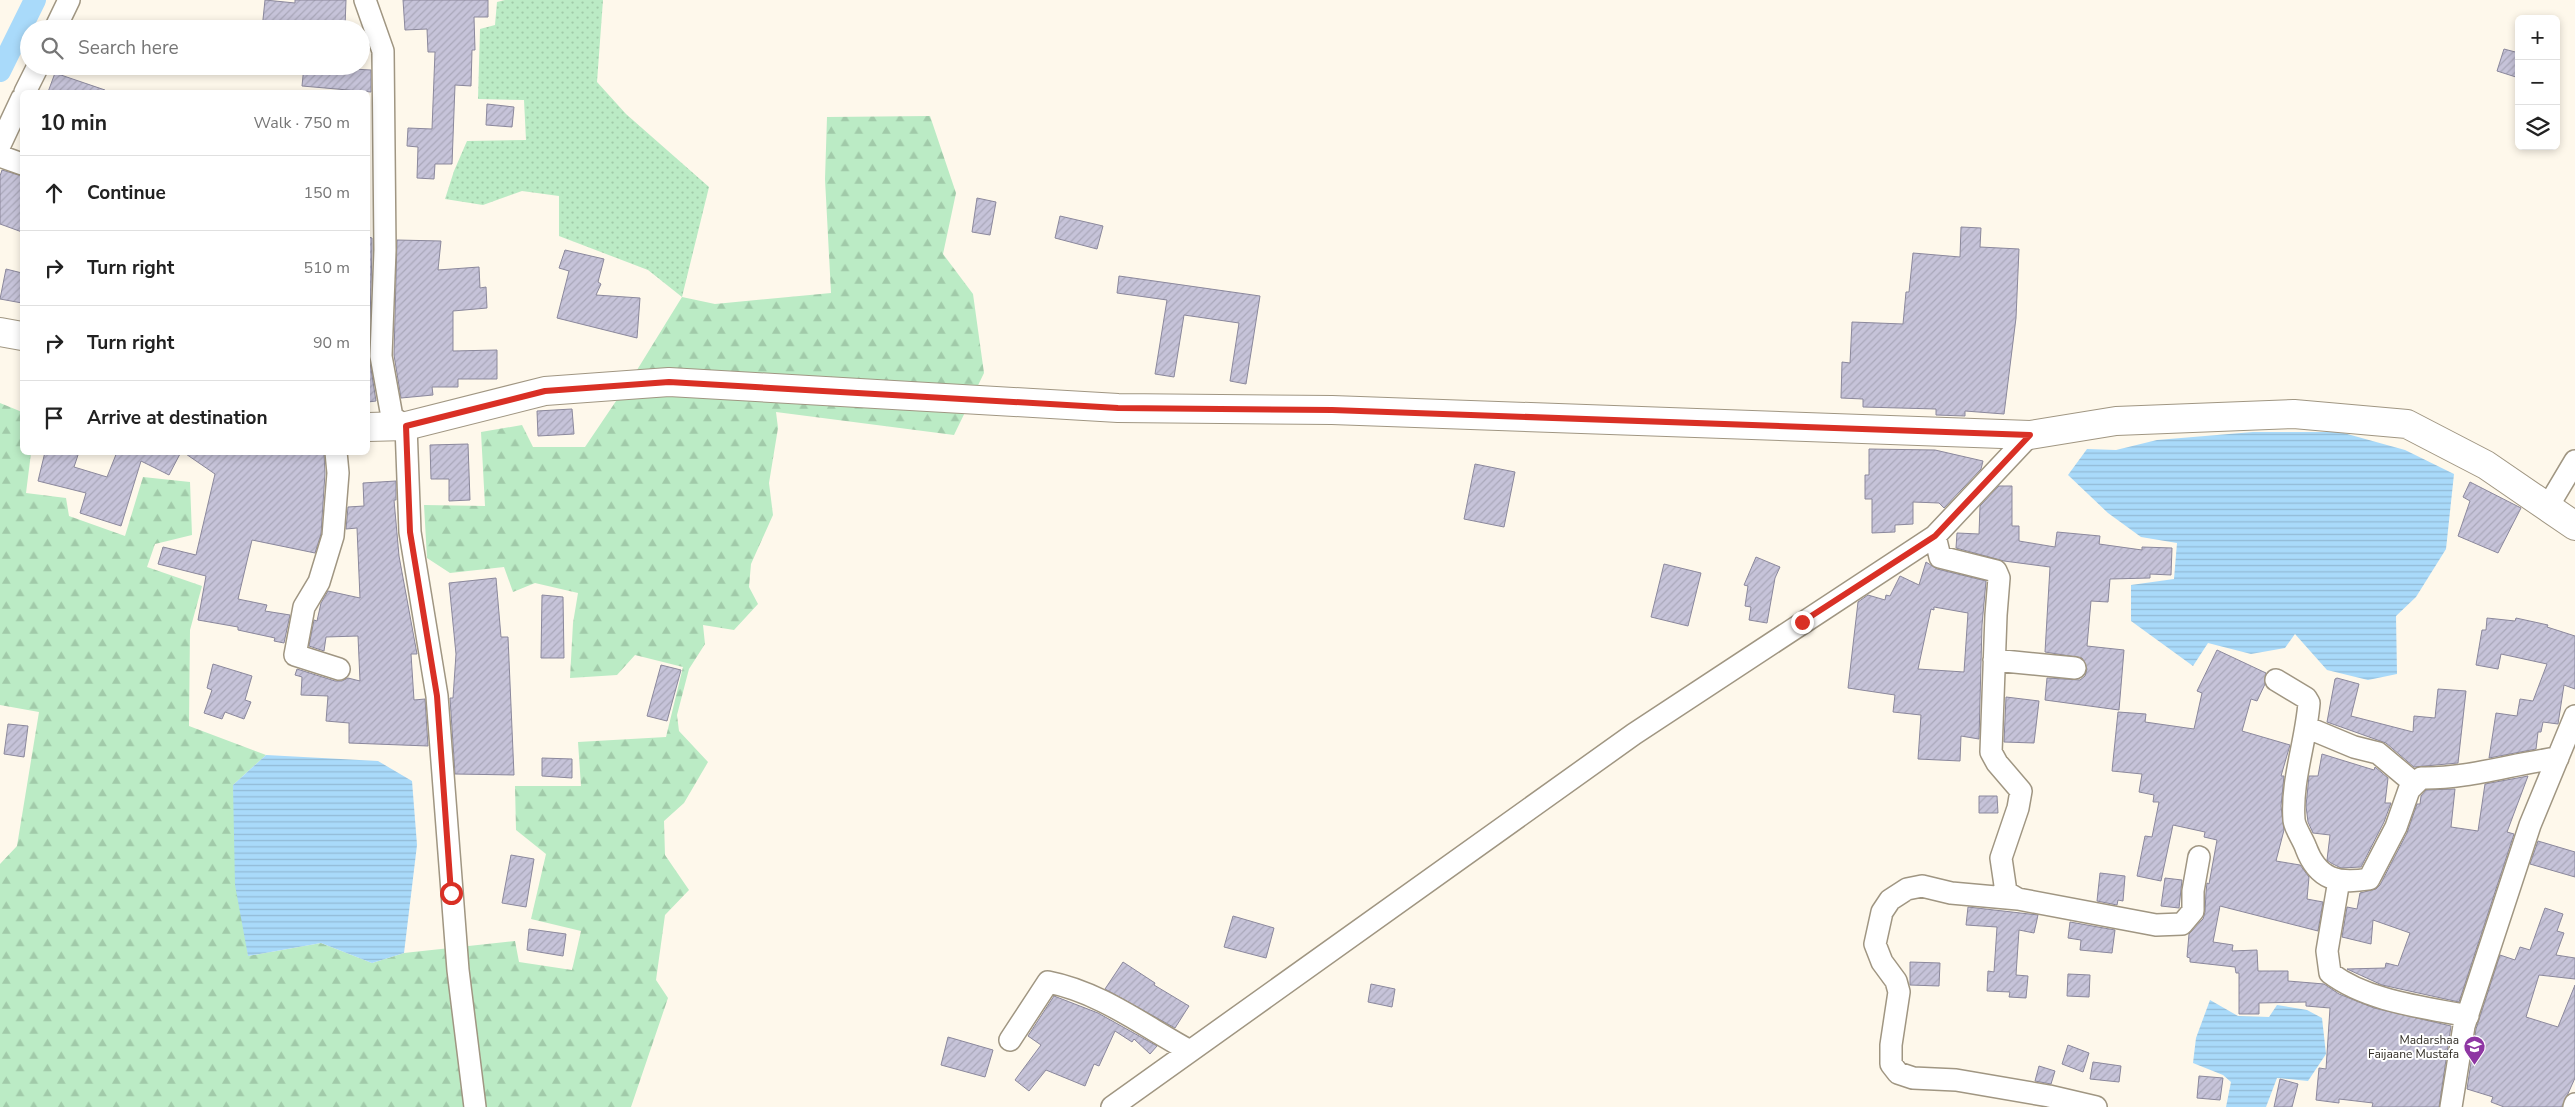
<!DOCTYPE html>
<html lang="en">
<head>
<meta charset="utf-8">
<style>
  body { margin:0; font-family:"Nunito Sans",sans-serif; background:#f2f2f2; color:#222 }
  .controls { position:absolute; right:15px; top:15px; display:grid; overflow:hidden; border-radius:8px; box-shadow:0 2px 8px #0003 }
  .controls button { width:45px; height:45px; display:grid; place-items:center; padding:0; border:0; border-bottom:1px solid #e0e0e0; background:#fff; color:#222; font:25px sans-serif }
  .stop { position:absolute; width:15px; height:15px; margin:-11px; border:4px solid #d93025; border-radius:50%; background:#fff }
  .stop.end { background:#d93025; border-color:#fff; box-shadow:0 1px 5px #0008 }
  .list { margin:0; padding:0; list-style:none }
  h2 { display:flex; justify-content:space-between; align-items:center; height:65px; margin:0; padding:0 20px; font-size:21px }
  h2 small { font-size:16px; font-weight:400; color:#767676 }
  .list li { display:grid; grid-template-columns:32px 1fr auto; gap:15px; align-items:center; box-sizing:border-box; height:75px; padding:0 20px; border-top:1px solid #e0e0e0 }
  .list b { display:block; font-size:19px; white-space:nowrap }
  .list em { font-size:16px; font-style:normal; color:#767676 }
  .icon { flex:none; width:28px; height:28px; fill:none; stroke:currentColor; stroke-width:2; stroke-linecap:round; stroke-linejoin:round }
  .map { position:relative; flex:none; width:2575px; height:1107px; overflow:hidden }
  .search { position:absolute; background:#fff; box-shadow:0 2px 8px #0003; left:20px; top:20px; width:350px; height:55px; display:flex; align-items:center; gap:12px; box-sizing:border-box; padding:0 18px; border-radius:28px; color:#767676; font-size:19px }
  .panel { position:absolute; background:#fff; box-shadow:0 2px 8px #0003; left:20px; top:90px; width:350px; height:365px; border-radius:8px }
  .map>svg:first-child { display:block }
</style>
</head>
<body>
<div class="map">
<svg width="2575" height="1107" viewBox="0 0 2575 1107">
  <defs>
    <pattern id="grass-dots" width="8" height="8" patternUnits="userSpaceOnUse" patternTransform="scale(1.25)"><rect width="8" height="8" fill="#bbebc5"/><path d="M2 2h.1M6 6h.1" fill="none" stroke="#a1caa9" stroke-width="1.8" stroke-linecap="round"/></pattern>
    <pattern id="forest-firs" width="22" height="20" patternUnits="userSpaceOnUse" patternTransform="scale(1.25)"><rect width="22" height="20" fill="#bbebc5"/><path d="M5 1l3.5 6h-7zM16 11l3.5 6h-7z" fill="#a1caa9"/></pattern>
    <pattern id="water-rules" width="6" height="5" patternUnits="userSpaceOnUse" patternTransform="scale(1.25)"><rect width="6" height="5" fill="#a9dafa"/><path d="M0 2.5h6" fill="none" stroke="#92bbd6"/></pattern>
    <pattern id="building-hatch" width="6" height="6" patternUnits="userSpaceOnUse" patternTransform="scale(1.25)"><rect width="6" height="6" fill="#c6c3d9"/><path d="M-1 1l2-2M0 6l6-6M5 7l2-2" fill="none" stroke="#aaa8ba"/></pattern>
  </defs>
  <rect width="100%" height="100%" fill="#fef8eb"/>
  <!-- grass -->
  <path fill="url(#grass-dots)" d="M505,0H603L597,82L626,114L709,187L682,297L648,270L559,236V196L522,191L483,205L445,199L454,171L467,141L526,140L524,100L478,99L480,29L495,25L497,2Z"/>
  <!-- forest -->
  <path fill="url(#forest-firs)" d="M930,116L956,193L943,254L973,294L984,373L954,435L776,412L778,428L769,483L773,515L751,564L749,587L758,604L734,630L703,625L705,644L689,669L677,715L679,731L708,762L684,803L664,821L665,855L689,890L665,915L656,980L668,998L631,1107H0V864L17,846L39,712L0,705V403L22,412V452L31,453L26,493L66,498L69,516L125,536L143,477L190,482L192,535L155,544L147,567L202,586L190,630L189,726L266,755L233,785L248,956L321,943L372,963L404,953L515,941L519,962L572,970L581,931L531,919L546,854L516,830L515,786H581L578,742L666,737L683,667L635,655L617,675L570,678L573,623L578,593L535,583L513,592L504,567L450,573L427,558L424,505L485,506L481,432L522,425L533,447H585L637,370L682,297L715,304L831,293L825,179L827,117Z"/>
  <!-- water -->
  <path fill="url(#water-rules)" d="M2253,432H2340L2405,450L2454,474L2446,549L2416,597L2396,616L2397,674L2368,680L2327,670L2295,634L2285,648L2251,654L2208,643L2193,666L2131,621V585L2174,579L2177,543L2141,537L2108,513L2068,475L2087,449L2116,450L2157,440Z
    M266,755L378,761L412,781L417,845L404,953L372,963L321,943L248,956L235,885L233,785Z
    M2210,1000L2238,1016L2269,1017L2277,1005L2307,1010L2322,1018L2326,1054L2308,1081L2277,1078L2266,1107H2226L2231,1082L2223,1075L2193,1063L2196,1038Z"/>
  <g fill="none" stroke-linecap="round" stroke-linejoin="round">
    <!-- canal -->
    <path stroke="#a9dafa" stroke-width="22" d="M0,71L35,0"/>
  </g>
  <!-- building -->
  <path fill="url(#building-hatch)" stroke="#8b889c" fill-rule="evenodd" d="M265,0L295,3V0H346L345,27L262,29Z
    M403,0H488V17H474L475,50H472L471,86L455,85L452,164H435L434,179L417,178L418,147L407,146L408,128L432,129L435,52H428L427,29L405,30Z
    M2504,49L2519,53V78L2497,71Z
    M304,66H353V69L371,70V92L302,86Z
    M55,73L105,90L104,92H48Z
    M487,104L514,107L512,127L486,125Z
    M2,170L22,176V232L0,224V176Z
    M977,198L996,202L990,235L972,232Z
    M1060,216L1103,226L1097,249L1055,238Z
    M1961,227L1981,228L1980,247L2019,249L2016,318L2004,414L1965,411V416L1936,415V409L1863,407V399L1841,398L1842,362L1850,363L1852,322L1903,324L1906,292H1909L1913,253L1960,257Z
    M368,237L372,238V250L369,356L376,401L368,402Z
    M397,240L441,241L438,270L479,267L480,288L486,287L487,308L453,311V351L497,350V379H458V387H432L433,395L401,398L394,355Z
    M565,250L604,259L598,282L601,284L596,295L640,298L637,338L557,318L569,271L559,268Z
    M6,269L22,273V303L0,299Z
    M1119,276L1260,296L1246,384L1230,381L1239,323L1184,315L1174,377L1155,374L1167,300L1117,293Z
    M572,409L574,434L538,436L537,411Z
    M468,444L470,500L449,501V479H431L430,445Z
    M1869,449L1935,450L1983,461L1981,469L1944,508L1939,503L1913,502V524L1895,525V532L1872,533V499H1865V475H1869Z
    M45,452H79L74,467L107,477L117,452H181L169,475L141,461L121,526L80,513L86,493L38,481Z
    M183,452L324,454L325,473L321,534L315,553L252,540L238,599L267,605L265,611L290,615L284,643L274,641L275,638L238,630V627L198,620L206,576L158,564L163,547L196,555L215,474Z
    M1475,464L1515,472L1504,527L1464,519Z
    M396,481V500H394L399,556L417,654H411L414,700L425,699L428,746L349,743V723L326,721L328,696L301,695L302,677L295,675L297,669L335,681H342L348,678L360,681L358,636L326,637L324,651L309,646L314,620L317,621L321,603L328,591L360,598L357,528L346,529L348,507L364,506L363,483Z
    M2470,482L2521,508L2498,553L2458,536L2470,501L2463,497Z
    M1999,486H2012V526H2019V541L2055,547L2057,532L2100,536L2099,544L2142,550V547L2172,548L2171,575L2150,574V578L2110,579L2108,602L2091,601L2087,646L2124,650L2119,710L2045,700L2047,678L2080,680L2085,676L2087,669L2082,658L2045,652L2050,567L2004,561L1956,548L1957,533L1979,534L1980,506Z
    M1756,557L1780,567L1775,578L1767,623L1749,620L1751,607L1745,606L1748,586L1744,585Z
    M1926,562L1937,569L1986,581L1982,625L1979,739L1961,736L1960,761L1918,759L1921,715L1893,712L1895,695L1848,688L1858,602L1868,595L1885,600L1886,595L1890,596L1900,576L1919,585ZM1934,607L1968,613L1964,672L1918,669L1931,609L1934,610Z
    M1664,564L1701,573L1688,626L1651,617Z
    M496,578L501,637H508L514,775L455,774L450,698H453L456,654L449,583Z
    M542,595L563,597L564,658H541Z
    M2487,618L2515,621L2516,618L2548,625L2547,627L2575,636V689L2564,685L2558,724L2543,722L2541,732H2538L2536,749L2489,758L2496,713L2517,716L2520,699L2533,701L2547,664L2501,654L2498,669L2476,665L2482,630H2486Z
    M2217,650L2266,673L2265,684L2257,701L2251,699L2242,731L2290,745L2281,776H2284L2281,806L2284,830L2276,861L2300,865L2309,877L2307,899L2323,902L2318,931L2220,906L2213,942L2233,945L2232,951L2257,950L2258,971H2288V981L2324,984L2339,994L2374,1008L2451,1026L2439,1107H2372L2373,1103L2339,1099V1103L2316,1100L2319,1068L2326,1069L2330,1008L2306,1006V1002L2259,1003V1014H2239V973H2236L2235,967L2190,962V958L2187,957L2189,934L2203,919L2205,912L2206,892L2207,883L2209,884L2217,840L2204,837L2205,832L2173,825L2161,881L2137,876L2145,836L2152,837L2159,802H2153L2154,795L2139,792L2142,774L2112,771L2118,712L2146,714L2145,722L2194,729L2202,693L2197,691Z
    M213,664L252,676L245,700L251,702L244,719L225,712L222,719L204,713L212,690L207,688Z
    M661,665L681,670L667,721L647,716Z
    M2337,678L2359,684L2351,716L2413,732L2414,716L2435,718L2438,689L2466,691L2458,763L2414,767L2386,743L2327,722L2335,679Z
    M2006,697L2039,701L2034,743L2004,742Z
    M8,724L28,726L24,757L4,754Z
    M2322,754L2374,770L2375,767L2388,778L2385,803H2391L2384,822L2361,867L2341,868L2331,863L2327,860L2330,835L2313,833L2308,822L2306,806L2309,776H2318Z
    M542,758L572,759V778L542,776Z
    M2528,776L2507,832L2514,834L2459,1002L2382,985L2347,969L2385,968L2386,963L2398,966L2410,933L2373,920L2371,944L2342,937L2347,907L2357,909L2360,893L2376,889L2380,885L2407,833L2417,804H2420L2421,796L2426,790L2455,789L2451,827L2478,831L2485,784Z
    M1979,796H1997L1998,813H1979Z
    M2538,841L2575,852V877L2530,864Z
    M511,855L534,859L526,907L502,903Z
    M2100,873L2125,876L2123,901L2118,900L2117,905L2097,901Z
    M2165,878L2182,880L2179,908L2161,906Z
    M1968,907L2038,915L2034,933L2019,930L2016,975L2028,976L2026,998L2009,997L2010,992L1987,991L1988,971L1994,972L1997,927L1966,925Z
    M2545,908L2563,914L2557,931L2564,933L2556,955L2575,958V979L2539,975L2526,1017L2558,1027L2575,985V1078L2562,1107H2504L2491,1102L2493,1097L2467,1089L2476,1029L2500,955L2515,960L2520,947L2530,950Z
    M1233,916L1274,928L1266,958L1224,947Z
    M2070,922L2115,930L2112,953L2080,950L2081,940L2068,938Z
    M529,929L566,934L563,956L527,950Z
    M1123,962L1155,983L1154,985L1189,1006L1175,1028L1105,989Z
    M1910,962L1940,963L1939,986L1910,985Z
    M2068,974L2090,975L2089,997L2067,996Z
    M1371,984L1395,989L1392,1007L1368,1002Z
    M1054,996L1098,1013L1157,1046L1150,1054L1134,1039L1132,1042L1115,1031L1099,1066L1094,1064L1085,1086L1046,1070L1029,1091L1015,1080L1041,1045L1028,1036Z
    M948,1037L993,1050L985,1077L941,1065Z
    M2068,1045L2089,1053L2083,1072L2062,1064Z
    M2093,1062L2121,1066L2119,1082L2090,1079Z
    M2039,1066L2055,1071L2051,1084L2035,1081Z
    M2199,1076L2223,1078L2220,1100L2197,1098Z
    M2280,1079L2298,1084L2292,1107H2274Z"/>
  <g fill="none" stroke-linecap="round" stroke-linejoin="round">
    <defs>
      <path id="minor" d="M365,0L383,51L385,250L381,356L392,417L406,426L410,532L437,696L458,970L475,1107
        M55,29L69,0
        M25,92L38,66
        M0,145L22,98
        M0,156L22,164
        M336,452L338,473L333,536L319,582L304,607L295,655L339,669
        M2547,508L2575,461
        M1935,536L1940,557L1996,571L1999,578L1996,615L1991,752L1997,763L2021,791L2018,808L2001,858L2006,892L2018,899L2156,925L2182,924L2193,911V891L2199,857
        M1994,660L2075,668
        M2276,680L2306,698L2309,703C2306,742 2291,781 2294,820C2295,829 2303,839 2306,848C2318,880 2338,884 2369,879L2396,827L2409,790L2421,778C2468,779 2511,764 2558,758
        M2306,727L2354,747L2378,753L2415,784
        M2339,880L2327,951L2330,973C2367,1001 2422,1007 2468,1016
        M2018,899L1951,893L1922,886L1907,889L1890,900L1882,912L1875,944L1882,962L1896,981L1899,992L1891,1045V1064L1898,1073L1913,1078L1956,1080L2049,1096L2096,1107
        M1010,1040L1048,982C1100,992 1144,1026 1190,1051
        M1112,1107L1634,734L1935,536L2030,435
        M2451,1107L2464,1026L2530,825L2575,716
        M2574,1107L2575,1104"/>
      <path id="secondary" d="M0,332L22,336
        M368,427L406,426L545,391L669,382L1118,408L1332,410L2030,435L2116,421L2294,414L2407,424L2486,465L2575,526"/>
    </defs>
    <!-- minor casing -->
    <use href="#minor" stroke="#a09682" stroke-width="24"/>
    <!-- secondary casing -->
    <use href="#secondary" stroke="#a09682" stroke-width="30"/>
    <!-- minor -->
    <use href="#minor" stroke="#fff" stroke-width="21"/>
    <!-- secondary -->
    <use href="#secondary" stroke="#fff" stroke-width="28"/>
  </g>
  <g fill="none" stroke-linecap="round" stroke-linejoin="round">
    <!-- route -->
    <path stroke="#d93025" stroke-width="6" d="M451,893L437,696L410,532L406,426L545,391L669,382L1118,408L1332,410L2030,435L1935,536L1802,622"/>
  </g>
  <!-- icons -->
  <defs>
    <symbol id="school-pin" viewBox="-11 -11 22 30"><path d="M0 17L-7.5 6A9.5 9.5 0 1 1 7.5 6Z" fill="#8e36a3" stroke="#fff"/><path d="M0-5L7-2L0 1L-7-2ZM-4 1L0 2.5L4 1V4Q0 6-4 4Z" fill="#fff"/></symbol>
  </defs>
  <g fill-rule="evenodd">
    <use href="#school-pin" x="2462" y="1034" width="25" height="34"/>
  </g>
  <g text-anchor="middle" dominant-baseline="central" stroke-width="4" stroke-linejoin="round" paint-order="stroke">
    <!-- poi labels -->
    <g font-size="12" fill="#302c24" stroke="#fff" text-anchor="end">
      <text x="2459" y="1040">Madarshaa<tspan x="2459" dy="14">Faijaane Mustafa</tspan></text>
    </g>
  </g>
</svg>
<div class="controls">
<button>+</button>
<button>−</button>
<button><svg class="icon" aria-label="layers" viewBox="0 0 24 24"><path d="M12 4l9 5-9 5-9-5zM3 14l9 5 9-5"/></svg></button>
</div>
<div class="stop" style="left:451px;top:893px"></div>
<div class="stop end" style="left:1802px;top:622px"></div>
<div class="search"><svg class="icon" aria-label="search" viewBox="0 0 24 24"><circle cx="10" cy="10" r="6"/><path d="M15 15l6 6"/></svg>Search here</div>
<section class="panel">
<h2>10 min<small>Walk · 750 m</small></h2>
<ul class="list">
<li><svg class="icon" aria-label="ahead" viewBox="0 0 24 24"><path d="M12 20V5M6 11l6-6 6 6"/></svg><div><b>Continue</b></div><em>150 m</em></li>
<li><svg class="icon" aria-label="right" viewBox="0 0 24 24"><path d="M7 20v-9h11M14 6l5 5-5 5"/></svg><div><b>Turn right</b></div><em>510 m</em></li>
<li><svg class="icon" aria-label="right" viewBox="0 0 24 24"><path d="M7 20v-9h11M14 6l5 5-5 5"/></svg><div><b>Turn right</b></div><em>90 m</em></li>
<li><svg class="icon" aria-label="arrive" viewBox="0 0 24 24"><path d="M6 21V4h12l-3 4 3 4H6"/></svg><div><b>Arrive at destination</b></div></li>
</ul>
</section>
</div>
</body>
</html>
